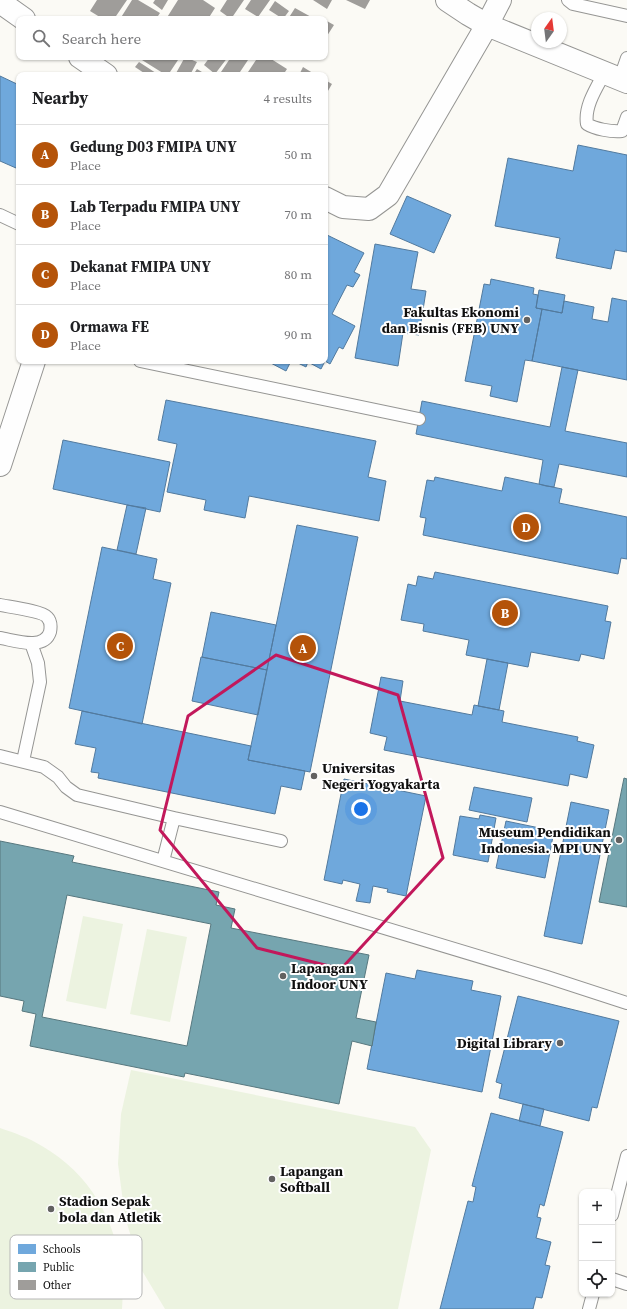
<!DOCTYPE html>
<html lang="en">
<head>
<meta charset="utf-8">
<style>
  body { margin:0; font-family:"Source Serif 4",serif; background:#f6f6f6; color:#202124 }
  .controls { position:absolute; right:12px; bottom:12px; display:grid; overflow:hidden; border-radius:8px; box-shadow:0 1px 3px #0004 }
  .controls button { width:36px; height:36px; display:grid; place-items:center; padding:0; border:0; border-bottom:1px solid #e0e0e0; background:#fff; color:#202124; font:20px sans-serif }
  .compass { position:absolute; left:531px; top:12px; width:36px; height:36px; border-radius:50%; background:#fff; box-shadow:0 1px 3px #0004; rotate:14deg }
  .you { position:absolute; left:361px; top:809px; width:14px; height:14px; margin:-10px; border:3px solid #fff; border-radius:50%; background:#1a73e8; box-shadow:0 0 0 6px #1a73e833 }
  .badge { display:grid; place-items:center; width:26px; height:26px; border-radius:50%; background:#b45309; color:#fff; font-size:13px; font-weight:700 }
  .pin { position:absolute; translate:-50% -50%; border:2px solid #fff; box-shadow:0 1px 4px #0006 }
  .list { margin:0; padding:0; list-style:none }
  h2 { display:flex; justify-content:space-between; align-items:center; height:52px; margin:0; padding:0 16px; font-size:17px }
  h2 small { font-size:13px; font-weight:400; color:#757577 }
  .list li { display:grid; grid-template-columns:26px 1fr auto; gap:12px; align-items:center; box-sizing:border-box; height:60px; padding:0 16px; border-top:1px solid #e0e0e0 }
  .list b { display:block; font-size:15px; white-space:nowrap }
  .list p { margin:0; font-size:13px; white-space:nowrap; color:#757577 }
  .list em { font-size:13px; font-style:normal; color:#757577 }
  .icon { flex:none; width:22px; height:22px; fill:none; stroke:currentColor; stroke-width:2; stroke-linecap:round; stroke-linejoin:round }
  .map { position:relative; flex:none; width:627px; height:1309px; overflow:hidden }
  .search { position:absolute; background:#fff; box-shadow:0 1px 3px #0004; left:16px; top:16px; width:312px; height:44px; display:flex; align-items:center; gap:10px; box-sizing:border-box; padding:0 14px; border-radius:8px; color:#757577; font-size:15px }
  .panel { position:absolute; background:#fff; box-shadow:0 1px 3px #0004; left:16px; top:72px; width:312px; height:292px; border-radius:8px }
  .map>svg:first-child { display:block }
</style>
</head>
<body>
<div class="map">
<svg width="627" height="1309" viewBox="0 0 627 1309">
  <rect width="100%" height="100%" fill="#fbfaf5"/>
  <!-- pitch -->
  <path fill="#ecf3e0" d="M83,916L123,924L106,1009L66,1001Z
    M147,929L187,937L170,1022L130,1014Z
    M131,1070L415,1127L431,1150L398,1309H165L141,1269L125,1217L118,1164L121,1114Z
    M0,1128C15,1133 29,1138 42,1146C101,1180 127,1243 122,1309H0Z"/>
  <!-- schools -->
  <path fill="#6fa8dc" stroke="#527a9e" d="M0,76L19,85V161L16,168L0,161Z
    M578,145L627,155V252L615,250L611,269L556,258L560,238L495,226L508,158L573,171Z
    M407,196L451,215L434,253L390,234Z
    M325,234L364,253L354,272L360,275L353,287L347,285L332,314L355,326L343,349L339,347L330,364L325,361L321,369L308,362L306,367L294,361H325Z
    M375,244L418,252L411,289L426,291L419,335L403,333L398,366L355,358Z
    M491,279L534,288L533,294L538,295L536,308L542,309L532,361L525,360L517,402L490,396L492,386L465,381L484,284L490,285Z
    M539,290L565,295L562,313L536,308Z
    M612,298L627,301V380L532,361L542,309L562,313L564,301L594,307L592,319L608,322Z
    M267,361H291L286,371Z
    M562,367L578,370L565,431L627,443V477L559,464L554,487L546,486L539,484L543,460L416,434L422,401L550,427Z
    M166,400L376,441L368,477L386,481L379,521L249,496L245,518L204,510L206,500L167,492L177,444L158,440Z
    M63,440L170,462L160,512L53,489Z
    M435,477L502,491L505,477L562,489L559,503L627,517V559L621,558L618,574L423,535L426,518L420,517L427,480L434,481Z
    M127,505L146,508L136,554L117,550Z
    M297,525L358,537L310,772L248,760Z
    M102,547L157,559L153,579L171,583L142,724L69,708Z
    M435,572L608,606L605,621L611,622L604,659L581,654L579,661L531,652L528,667L466,655L469,640L423,631L424,624L401,620L408,584L416,586L418,576L433,579Z
    M211,612L276,625L267,670L202,657Z
    M201,657L267,670L258,715L192,701Z
    M487,659L508,663L499,710L478,706Z
    M381,677L403,681L400,701L472,715L474,705L504,711L502,722L578,737L577,741L594,745L587,778L570,774L568,786L384,750L387,737L370,733Z
    M82,711L251,746L248,760L305,771L301,790L281,786L275,814L98,778L99,773L91,772L96,748L75,744Z
    M344,779L426,796L406,896L387,892L388,889L373,886L370,903L356,901L360,884L343,880L342,884L324,880Z
    M474,787L532,798L527,822L469,810Z
    M571,802L609,810L582,944L544,936Z
    M480,815L496,818L488,862L453,855L460,816L479,819Z
    M506,821L554,831L545,878L496,868Z
    M417,970L473,981L471,990L501,996L482,1092L367,1069L386,973L415,979Z
    M518,996L619,1021L597,1108L592,1107L589,1121L499,1098L502,1084L496,1082Z
    M523,1104L544,1109L540,1126L519,1121Z
    M491,1113L563,1132L544,1206L540,1204L537,1217L541,1218L536,1238L551,1242L545,1265L550,1266L542,1298L536,1297L533,1309H440L468,1201L473,1202L476,1187L472,1186Z"/>
  <!-- public -->
  <path fill="#76a5af" stroke="#57787f" fill-rule="evenodd" d="M624,778L627,779V907L599,902Z
    M0,841L74,856L72,862L219,892L216,905L235,909L231,928L369,955L356,1018L376,1022L372,1046L352,1041L339,1104L185,1073L184,1077L30,1046L36,1014L22,1011L24,1001L0,996ZM67,895L211,924L187,1046L42,1017Z"/>
  <!-- building -->
  <path fill="#9f9d9a" d="M97,0H127L114,19H103L90,11Z
    M132,0H138L160,13L156,19H120Z
    M155,0H168L162,10L153,3Z
    M178,0H203L215,8L208,19H166Z
    M227,0H244L231,19L220,11Z
    M251,0H270L258,17L245,9Z
    M313,0H332L327,9Z
    M346,0H370L365,9Z
    M275,1L289,11L283,19L269,10Z
    M295,8L313,18L312,19H288Z
    M325,20L334,25L325,39Z
    M144,57H174L178,60L168,75H166L142,60Z
    M185,57L197,62L190,75H175Z
    M210,57H228L215,74L204,65Z
    M231,57H250L238,75H219Z
    M258,57H268L287,69L283,75H246Z
    M139,62L159,75H147L135,67Z
    M303,67L316,75H299Z
    M197,69L207,75H193Z
    M325,80L332,84L325,96Z"/>
  <g fill="none" stroke-linecap="round" stroke-linejoin="round">
    <defs>
      <path id="lane" d="M568,0L573,4L627,16
        M605,72C597,87 584,106 587,124C595,129 611,132 622,131L627,117
        M620,78L627,58
        M0,215L19,224
        M140,361L419,419
        M0,605C10,607 42,611 47,617C51,621 51,627 50,632C44,651 14,640 0,638
        M0,756L44,767L58,777L66,787L77,795L174,818L281,841
        M23,761L40,682L38,663L31,643
        M0,812L547,977L627,1003
        M163,861L174,818
        M612,1215L627,1156
        M612,1279L627,1284
        M589,1309L593,1294"/>
      <path id="street" d="M447,0L468,14L487,25L627,82
        M0,2L24,19
        M80,57L106,75
        M325,198L343,207L369,209L388,195L487,25L500,0
        M0,465L34,361"/>
    </defs>
    <!-- lane casing -->
    <use href="#lane" stroke="#959593" stroke-width="14"/>
    <!-- street casing -->
    <use href="#street" stroke="#959593" stroke-width="24"/>
    <!-- lane -->
    <use href="#lane" stroke="#fefefe" stroke-width="12"/>
    <!-- street -->
    <use href="#street" stroke="#fefefe" stroke-width="22"/>
  </g>
  <!-- marked area -->
  <path fill="none" stroke="#c2185b" stroke-width="3" stroke-linejoin="round" d="M276,655L398,695L443,858L341,969L257,948L160,830L188,716Z"/>
  <!-- markers -->
  <g fill="#626160" stroke="#fff" stroke-width="1.5">
    <circle cx="527" cy="320" r="4"/>
    <circle cx="314" cy="776" r="4"/>
    <circle cx="619" cy="840" r="4"/>
    <circle cx="283" cy="976" r="4"/>
    <circle cx="560" cy="1043" r="4"/>
    <circle cx="272" cy="1179" r="4"/>
    <circle cx="51" cy="1209" r="4"/>
  </g>
  <g text-anchor="middle" dominant-baseline="central" stroke-width="4" stroke-linejoin="round" paint-order="stroke">
    <!-- poi labels -->
    <g font-size="14" font-weight="bold" fill="#0f0f0f" stroke="#fff" text-anchor="start">
      <text x="519" y="312" text-anchor="end">Fakultas Ekonomi<tspan x="519" dy="16">dan Bisnis (FEB) UNY</tspan></text>
      <text x="322" y="768">Universitas<tspan x="322" dy="16">Negeri Yogyakarta</tspan></text>
      <text x="611" y="832" text-anchor="end">Museum Pendidikan<tspan x="611" dy="16">Indonesia. MPI UNY</tspan></text>
      <text x="291" y="968">Lapangan<tspan x="291" dy="16">Indoor UNY</tspan></text>
      <text x="552" y="1043" text-anchor="end">Digital Library</text>
      <text x="280" y="1171">Lapangan<tspan x="280" dy="16">Softball</tspan></text>
      <text x="59" y="1201">Stadion Sepak<tspan x="59" dy="16">bola dan Atletik</tspan></text>
    </g>
  </g>
  <!-- legend -->
  <rect x="10" y="1235" width="132" height="64" rx="6" fill="#fff" stroke="#b7b7b7" stroke-width="1"/>
  <rect x="18" y="1244" width="18" height="10" fill="#6fa8dc"/>
  <rect x="18" y="1262" width="18" height="10" fill="#76a5af"/>
  <rect x="18" y="1280" width="18" height="10" fill="#9f9d9a"/>
  <g font-size="11" fill="#0f0f0f">
    <text x="43" y="1253">Schools</text>
    <text x="43" y="1271">Public</text>
    <text x="43" y="1289">Other</text>
  </g>
</svg>
<div class="controls">
<button>+</button>
<button>−</button>
<button><svg class="icon" aria-label="locate" viewBox="0 0 24 24"><circle cx="12" cy="12" r="6"/><path d="M12 2v4M12 18v4M2 12h4M18 12h4"/></svg></button>
</div>
<svg class="compass" viewBox="-18 -18 36 36"><path d="M0-13l5 13h-10z" fill="#e53935"/><path d="M0 13l5-13h-10z" fill="#757577"/></svg>
<div class="you"></div>
<div class="pin badge" style="left:303px;top:648px">A</div>
<div class="pin badge" style="left:505px;top:613px">B</div>
<div class="pin badge" style="left:120px;top:646px">C</div>
<div class="pin badge" style="left:526px;top:527px">D</div>
<div class="search"><svg class="icon" aria-label="search" viewBox="0 0 24 24"><circle cx="10" cy="10" r="6"/><path d="M15 15l6 6"/></svg>Search here</div>
<section class="panel">
<h2>Nearby<small>4 results</small></h2>
<ul class="list">
<li><span class="badge">A</span><div><b>Gedung D03 FMIPA UNY</b><p>Place</p></div><em>50 m</em></li>
<li><span class="badge">B</span><div><b>Lab Terpadu FMIPA UNY</b><p>Place</p></div><em>70 m</em></li>
<li><span class="badge">C</span><div><b>Dekanat FMIPA UNY</b><p>Place</p></div><em>80 m</em></li>
<li><span class="badge">D</span><div><b>Ormawa FE</b><p>Place</p></div><em>90 m</em></li>
</ul>
</section>
</div>
</body>
</html>
